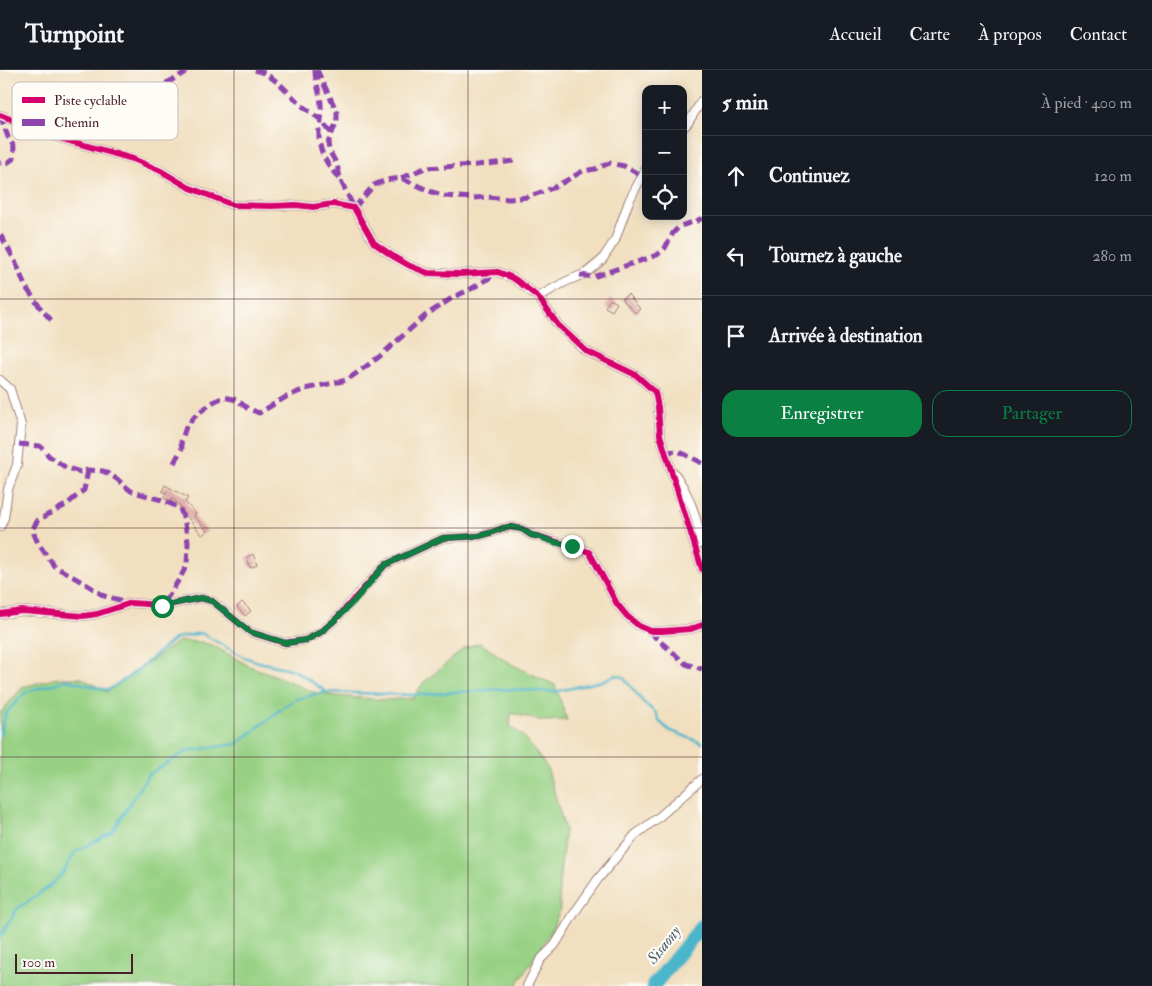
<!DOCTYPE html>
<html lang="fr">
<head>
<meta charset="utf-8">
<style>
  body { margin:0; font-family:"IM FELL Double Pica",serif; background:#242831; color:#f1f3f6 }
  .controls { position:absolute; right:15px; top:15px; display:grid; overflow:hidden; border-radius:10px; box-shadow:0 2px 12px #0003 }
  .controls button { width:45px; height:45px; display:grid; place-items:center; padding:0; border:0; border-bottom:1px solid #363941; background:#171b24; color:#f1f3f6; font:25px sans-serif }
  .scale { position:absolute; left:15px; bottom:12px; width:118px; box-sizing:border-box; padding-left:5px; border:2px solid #4a1f2b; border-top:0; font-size:14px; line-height:18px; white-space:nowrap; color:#4a1f2b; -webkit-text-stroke:4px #fdfcf7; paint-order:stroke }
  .stop { position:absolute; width:15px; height:15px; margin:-11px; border:4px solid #0b8043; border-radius:50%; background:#fff }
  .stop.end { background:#0b8043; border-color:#fff; box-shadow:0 1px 5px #0008 }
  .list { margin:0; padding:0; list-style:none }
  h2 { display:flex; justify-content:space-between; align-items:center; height:65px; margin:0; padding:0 20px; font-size:21px }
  h2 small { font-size:16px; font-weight:400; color:#9ea1a6 }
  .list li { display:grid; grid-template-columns:32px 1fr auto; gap:15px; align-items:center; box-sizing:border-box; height:80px; padding:0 20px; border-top:1px solid #363941 }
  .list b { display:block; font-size:19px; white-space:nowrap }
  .list em { font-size:16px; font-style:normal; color:#9ea1a6 }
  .actions { display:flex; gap:10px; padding:15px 20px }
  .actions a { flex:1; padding:11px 0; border:1px solid #0b8043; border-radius:15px; text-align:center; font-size:18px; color:#0b8043 }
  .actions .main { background:#0b8043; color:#fff }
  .icon { flex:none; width:28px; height:28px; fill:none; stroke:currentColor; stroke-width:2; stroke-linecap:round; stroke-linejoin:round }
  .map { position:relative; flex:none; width:702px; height:916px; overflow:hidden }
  header { display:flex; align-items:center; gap:30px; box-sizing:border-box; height:70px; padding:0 25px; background:#171b24; border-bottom:1px solid #363941 }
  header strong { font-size:24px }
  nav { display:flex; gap:28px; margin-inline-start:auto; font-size:18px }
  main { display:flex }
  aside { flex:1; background:#171b24 }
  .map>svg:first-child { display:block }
</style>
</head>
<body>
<header>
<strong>Turnpoint</strong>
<nav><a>Accueil</a><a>Carte</a><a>À propos</a><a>Contact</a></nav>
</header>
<main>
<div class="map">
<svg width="702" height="916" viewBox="0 0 702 916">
  <rect width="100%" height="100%" fill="#fdfcf7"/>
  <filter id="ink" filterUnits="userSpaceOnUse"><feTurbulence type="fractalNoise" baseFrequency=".02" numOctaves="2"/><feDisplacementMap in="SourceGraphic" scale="10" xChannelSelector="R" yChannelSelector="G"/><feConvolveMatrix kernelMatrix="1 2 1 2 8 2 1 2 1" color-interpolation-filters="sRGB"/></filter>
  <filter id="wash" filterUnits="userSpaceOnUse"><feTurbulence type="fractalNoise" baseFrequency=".0096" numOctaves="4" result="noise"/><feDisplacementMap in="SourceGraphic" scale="20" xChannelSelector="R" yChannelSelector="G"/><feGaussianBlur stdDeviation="1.12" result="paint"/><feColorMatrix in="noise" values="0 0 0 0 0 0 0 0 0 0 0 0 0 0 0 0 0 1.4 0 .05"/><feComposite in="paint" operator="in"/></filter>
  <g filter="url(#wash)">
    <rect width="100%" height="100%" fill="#f1dfc0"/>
    <!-- green -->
    <path fill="#98d184" stroke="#717858" d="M179,571L201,572L214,576L249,596L279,607L313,622L336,626L385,630L413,628L423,613L466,577L480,573L513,595L555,615L567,650L543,651L511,643L510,656L523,666L547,697L565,760L559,814L560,839L551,862L516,916H0V643L23,617L57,608H82L107,622Z"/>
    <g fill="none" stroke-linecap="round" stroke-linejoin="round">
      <!-- stream -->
      <path stroke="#4cb5ca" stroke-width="2.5" d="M0,665L6,643L26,622L67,610L108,620L130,606L176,568L201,563L244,587L259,592L294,600L327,622L414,625L502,619L554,622L602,611L616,605L623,607L643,632L656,643L659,651L669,660L702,673
        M0,867L17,839L50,816L63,803L75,782L112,762L148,705L187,681L237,674L285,636L296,629L327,622"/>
      <!-- river -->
      <path stroke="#4cb5ca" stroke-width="14" d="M653,916L702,856"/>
    </g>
    <g id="blocks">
      <!-- building -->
      <path fill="#dba4a2" d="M628,224L640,239L635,243L622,229Z
        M610,229L617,233L612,241L605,237Z
        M165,415L188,428L185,432L196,444L194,446L207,461L202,465L180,438L181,437L172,428L171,431L164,428L166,423L162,421Z
        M253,484L257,495L250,498L247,487Z
        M242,532L251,541L245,546L237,537Z"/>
    </g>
  </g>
  <g filter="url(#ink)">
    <use href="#blocks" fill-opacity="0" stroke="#9e7f76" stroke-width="1"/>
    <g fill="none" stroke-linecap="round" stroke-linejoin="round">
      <defs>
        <path id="minor" d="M0,45L56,67L133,89L161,101L188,117L233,135L272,136L296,135L313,137L333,134L354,138L374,173L394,187L410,196L428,203L460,204L498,202L513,208L524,216L538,227L558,255L586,281L636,305L655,322L658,337L660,365L702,499
          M683,58L688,53L702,30
          M538,227L565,212L586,203L602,190L615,170L629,131L646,99
          M0,310L10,319L21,355L17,395L8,419L4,448L0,457
          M674,403C690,424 697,449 702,474
          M0,544L22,541L83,546L97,544L131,533L146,534L162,536L201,528L212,531L250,562L285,573L306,570L321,562L336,549L385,495L443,468L479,466L490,463L503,458L511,457L522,459L531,465L541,467L589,482L597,496L617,534L627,546L639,556L651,561H663L691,559L702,555
          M527,916L540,890L555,875L575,842L598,809L635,765L659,747L702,709"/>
      </defs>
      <!-- minor casing -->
      <use href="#minor" stroke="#9e7f76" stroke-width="10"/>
      <!-- minor -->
      <use href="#minor" stroke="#fff" stroke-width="8"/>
      <!-- quiet -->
      <path stroke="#8e44ad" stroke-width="5" stroke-dasharray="10 5" stroke-linecap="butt" d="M255,0L265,3L280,14L301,35L321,50L332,64
        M315,0C315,12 320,22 321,34C321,39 322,45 321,50C321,54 319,57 319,61C318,82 327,94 339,109
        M317,0L337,42V51L328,73L329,80L337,95L341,111L354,138L374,115L386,110L401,108L432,122L445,126L473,128L487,127L509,129L527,127L553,118L583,101L595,99L610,93L624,96L642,106
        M0,45L8,67L14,77L13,89L7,93H0
        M41,61C52,56 60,47 71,42C82,37 94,38 105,35C133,29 160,18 184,3L185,0
        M401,108L425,98L477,95L515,91
        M0,165L3,169L17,195L25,216L42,240L54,253
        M580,205L593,207L657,185L665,178L673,163L680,156L697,151L702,148
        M19,374L40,376L49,386L65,397L80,402L88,400L103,401L117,409L131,421L162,430L180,438L185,454L188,472L187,495L180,508L162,536
        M665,382L678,381L702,393
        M174,393L182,378L181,372L186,357L197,344L215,331L224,327L237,330L247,338L259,343L286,327L305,319L347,310L379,287L426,245L452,228L471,219L496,204
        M88,400L84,420L66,435L38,450L33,458L34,464L38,473L54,496L89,516L104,526L128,532
        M651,561L655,567L686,594L702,599"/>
      <defs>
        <path id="cycleway" d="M0,45L56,67L133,89L161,101L188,117L233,135L272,136L296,135L313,137L333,134L354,138L374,173L394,187L410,196L428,203L460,204L498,202L513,208L524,216L538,227L558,255L586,281L636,305L655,322L658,337L660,365L702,499
          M0,544L22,541L83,546L97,544L131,533L146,534L162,536L201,528L212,531L250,562L285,573L306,570L321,562L336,549L385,495L443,468L479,466L490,463L503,458L511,457L522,459L531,465L541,467L589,482L597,496L617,534L627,546L639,556L651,561H663L691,559L702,555"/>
      </defs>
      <!-- cycleway casing -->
      <use href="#cycleway" stroke="#fdfcf7" stroke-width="9"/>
      <!-- cycleway -->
      <use href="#cycleway" stroke="#d6006c" stroke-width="6"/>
    </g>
  </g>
  <g fill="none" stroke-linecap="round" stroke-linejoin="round" filter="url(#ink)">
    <!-- route -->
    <path stroke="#0b8043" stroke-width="6" d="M162,536L201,528L212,531L250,562L286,573L306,570L321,562L336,549L354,531L385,495L443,468L479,466L490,463L503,458L510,457L522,459L531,465L540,467L554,472L572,476"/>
  </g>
  <!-- grid -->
  <path fill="none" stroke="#4a1f2b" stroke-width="1" stroke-opacity="0.55" d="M234,0V916M468,0V916M0,229H702M0,458H702M0,687H702"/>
  <g text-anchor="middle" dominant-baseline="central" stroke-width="4.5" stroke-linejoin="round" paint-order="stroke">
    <!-- water labels -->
    <g font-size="16" font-style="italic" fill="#4b5b6b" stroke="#fdfcf7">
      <text transform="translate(664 875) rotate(-51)">Sisaony</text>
    </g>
  </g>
  <!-- legend -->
  <rect x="12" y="12" width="166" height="58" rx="8" fill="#fdfcf7" stroke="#c7baba" stroke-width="1"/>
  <rect x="22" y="27" width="23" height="6" fill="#d6006c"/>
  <rect x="22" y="49" width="23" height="7" fill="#8e44ad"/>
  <g font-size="14" fill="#4a1f2b">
    <text x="54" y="35">Piste cyclable</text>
    <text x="54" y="57">Chemin</text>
  </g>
</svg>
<div class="controls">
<button>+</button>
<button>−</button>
<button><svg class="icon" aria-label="locate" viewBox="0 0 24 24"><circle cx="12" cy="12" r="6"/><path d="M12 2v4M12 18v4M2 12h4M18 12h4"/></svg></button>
</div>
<div class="scale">100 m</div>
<div class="stop" style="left:162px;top:536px"></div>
<div class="stop end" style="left:572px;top:476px"></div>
</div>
<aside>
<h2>5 min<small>À pied · 400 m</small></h2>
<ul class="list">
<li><svg class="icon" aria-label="ahead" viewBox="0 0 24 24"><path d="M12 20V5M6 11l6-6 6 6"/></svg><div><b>Continuez</b></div><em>120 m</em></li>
<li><svg class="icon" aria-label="left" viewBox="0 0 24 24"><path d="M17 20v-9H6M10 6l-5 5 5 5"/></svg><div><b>Tournez à gauche</b></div><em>280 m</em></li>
<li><svg class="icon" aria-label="arrive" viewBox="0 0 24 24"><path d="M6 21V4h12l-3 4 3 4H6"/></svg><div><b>Arrivée à destination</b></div></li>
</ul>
<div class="actions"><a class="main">Enregistrer</a><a>Partager</a></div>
</aside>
</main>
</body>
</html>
